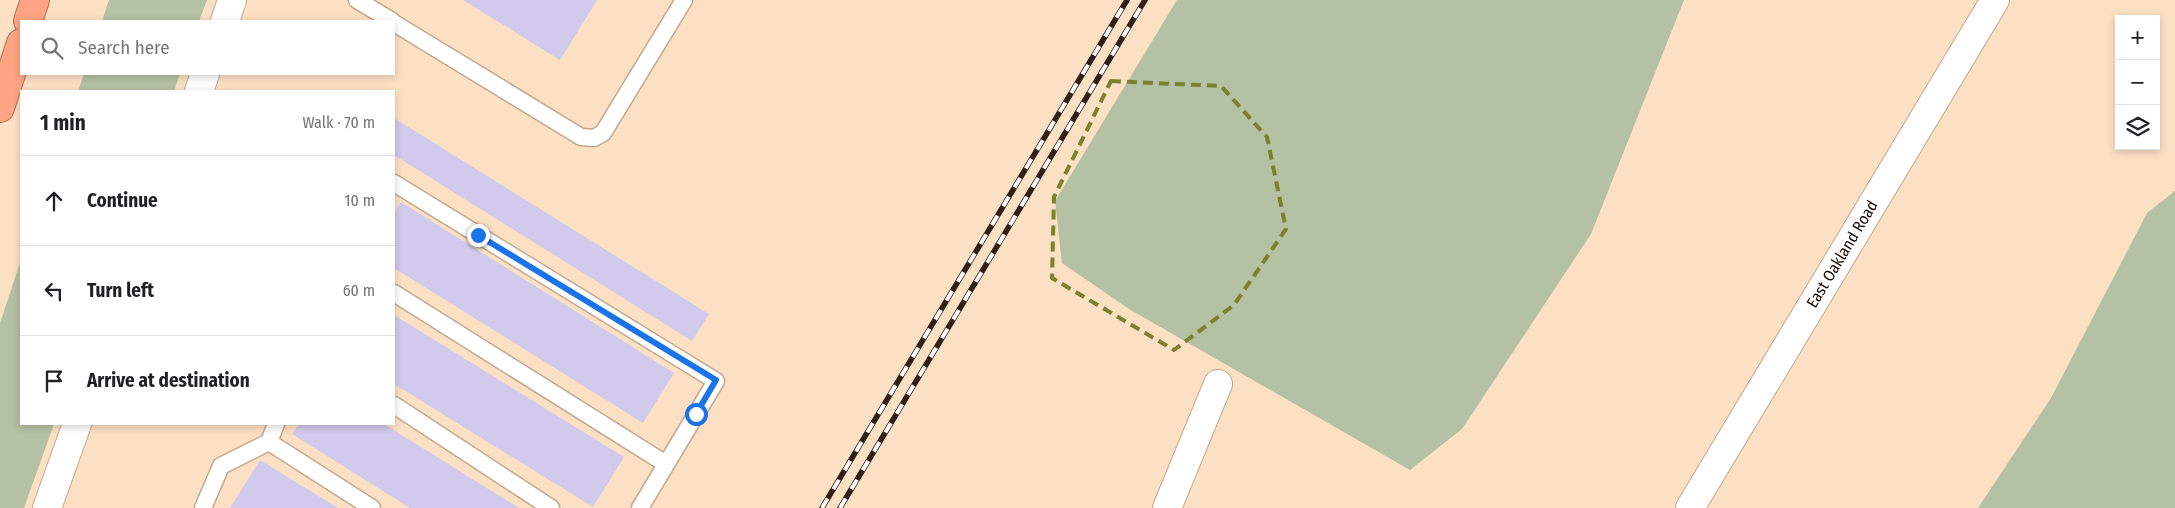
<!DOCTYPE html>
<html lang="en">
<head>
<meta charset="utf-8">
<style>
  body { margin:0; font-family:"Fira Sans Condensed",sans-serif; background:#f2f2f2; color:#202124 }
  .controls { position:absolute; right:15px; top:15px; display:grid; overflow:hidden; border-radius:0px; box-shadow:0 2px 8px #0003 }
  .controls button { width:45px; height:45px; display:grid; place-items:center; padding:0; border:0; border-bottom:1px solid #e0e0e0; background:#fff; color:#202124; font:25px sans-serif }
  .stop { position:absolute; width:15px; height:15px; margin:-11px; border:4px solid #1a73e8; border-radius:50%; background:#fff }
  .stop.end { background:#1a73e8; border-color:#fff; box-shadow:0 1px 5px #0008 }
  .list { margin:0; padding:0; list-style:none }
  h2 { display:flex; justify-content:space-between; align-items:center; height:65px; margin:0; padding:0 20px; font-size:21px }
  h2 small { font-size:16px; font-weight:400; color:#757577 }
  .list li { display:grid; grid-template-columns:32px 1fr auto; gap:15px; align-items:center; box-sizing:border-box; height:90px; padding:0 20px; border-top:1px solid #e0e0e0 }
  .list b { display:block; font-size:19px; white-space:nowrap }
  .list em { font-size:16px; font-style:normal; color:#757577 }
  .icon { flex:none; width:28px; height:28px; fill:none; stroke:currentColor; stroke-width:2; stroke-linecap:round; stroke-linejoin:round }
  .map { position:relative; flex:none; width:2175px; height:508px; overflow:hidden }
  .search { position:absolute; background:#fff; box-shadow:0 2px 8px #0003; left:20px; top:20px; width:375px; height:55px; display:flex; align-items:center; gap:12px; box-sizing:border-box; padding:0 18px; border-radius:0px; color:#757577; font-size:19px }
  .panel { position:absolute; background:#fff; box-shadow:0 2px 8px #0003; left:20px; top:90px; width:375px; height:335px; border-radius:0px }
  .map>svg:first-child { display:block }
</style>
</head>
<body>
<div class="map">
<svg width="2175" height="508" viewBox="0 0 2175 508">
  <rect width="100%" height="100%" fill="#fce0c4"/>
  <!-- green -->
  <path fill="#b5c1a3" d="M109,0H207L199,21H102Z
    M1177,0H1684L1591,234L1462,429L1410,470L1129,309L1062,263L1055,201Z
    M84,74H180L174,91H78Z
    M2175,191V508H1978L2051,398L2147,213Z
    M21,260V424H54L24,508H0V323Z"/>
  <!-- building -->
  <path fill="#d2caec" d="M463,0H597L560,60Z
    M394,118L709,314L692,341L394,155Z
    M401,202L674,373L643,423L394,268V213Z
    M394,315L624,457L593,507L394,384Z
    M299,424H384L519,508H410L292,434Z
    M260,460L338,508H230Z"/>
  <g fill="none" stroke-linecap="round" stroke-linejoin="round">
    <defs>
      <path id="service" d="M357,0L392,21
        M394,23L581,137L594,138L603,133L684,0
        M394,183L716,381L640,508
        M394,293L666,464
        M394,405L551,508
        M269,442L372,508
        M203,508L221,466L269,442L276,424"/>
      <path id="minor" d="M1167,508L1218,384
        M1690,508L1995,0"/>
      <path id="tertiary" d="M225,21L232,0
        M199,91L205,74
        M47,508L77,424"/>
      <path id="motorway" d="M28,21L35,0
        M0,108L21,43"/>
    </defs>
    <!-- service casing -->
    <use href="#service" stroke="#c3a88e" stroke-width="19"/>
    <!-- minor casing -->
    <use href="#minor" stroke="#c3a88e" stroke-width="30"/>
    <!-- tertiary casing -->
    <use href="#tertiary" stroke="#c3a88e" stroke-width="30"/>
    <!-- motorway casing -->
    <use href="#motorway" stroke="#ab6e56" stroke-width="30"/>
    <!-- service -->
    <use href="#service" stroke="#fff" stroke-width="16"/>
    <!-- minor -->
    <use href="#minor" stroke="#fff" stroke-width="28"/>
    <!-- tertiary -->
    <use href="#tertiary" stroke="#fff" stroke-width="28"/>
    <!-- motorway -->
    <use href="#motorway" stroke="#fea483" stroke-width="28"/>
    <defs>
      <path id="rail" d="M822,508L1127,0
        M840,508L1145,0"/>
    </defs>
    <!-- rail casing -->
    <use href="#rail" stroke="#2d2118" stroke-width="5.5"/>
    <!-- rail -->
    <use href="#rail" stroke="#fff" stroke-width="4" stroke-dasharray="11" stroke-linecap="butt"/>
  </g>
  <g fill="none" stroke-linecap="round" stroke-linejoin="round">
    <!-- route -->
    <path stroke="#1a73e8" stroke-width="6" d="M478,235L716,380L696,414"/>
  </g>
  <!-- marked area -->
  <path fill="none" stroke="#7b822e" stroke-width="4" stroke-dasharray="10 6" stroke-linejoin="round" d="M1111,81L1221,86L1267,137L1286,229L1234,305L1174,350L1052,278L1054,197Z"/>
  <g text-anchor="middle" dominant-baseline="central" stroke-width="4" stroke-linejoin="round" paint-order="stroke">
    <!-- street labels -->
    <g font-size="16" fill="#120902" stroke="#fff">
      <text transform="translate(1842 254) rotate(-59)">East Oakland Road</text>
    </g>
  </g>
</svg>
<div class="controls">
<button>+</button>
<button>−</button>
<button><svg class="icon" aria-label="layers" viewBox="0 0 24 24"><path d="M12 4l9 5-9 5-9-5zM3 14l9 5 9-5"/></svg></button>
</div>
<div class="stop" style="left:696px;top:414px"></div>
<div class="stop end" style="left:478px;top:235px"></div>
<div class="search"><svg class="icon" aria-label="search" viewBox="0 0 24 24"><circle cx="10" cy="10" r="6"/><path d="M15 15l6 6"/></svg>Search here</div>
<section class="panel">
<h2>1 min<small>Walk · 70 m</small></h2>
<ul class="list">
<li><svg class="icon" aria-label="ahead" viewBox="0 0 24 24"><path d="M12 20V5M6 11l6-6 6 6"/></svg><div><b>Continue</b></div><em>10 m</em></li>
<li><svg class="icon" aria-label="left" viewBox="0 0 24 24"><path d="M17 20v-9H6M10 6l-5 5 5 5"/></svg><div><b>Turn left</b></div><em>60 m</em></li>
<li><svg class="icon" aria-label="arrive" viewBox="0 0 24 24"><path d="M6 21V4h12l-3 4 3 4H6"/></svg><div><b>Arrive at destination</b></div></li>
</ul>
</section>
</div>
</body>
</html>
